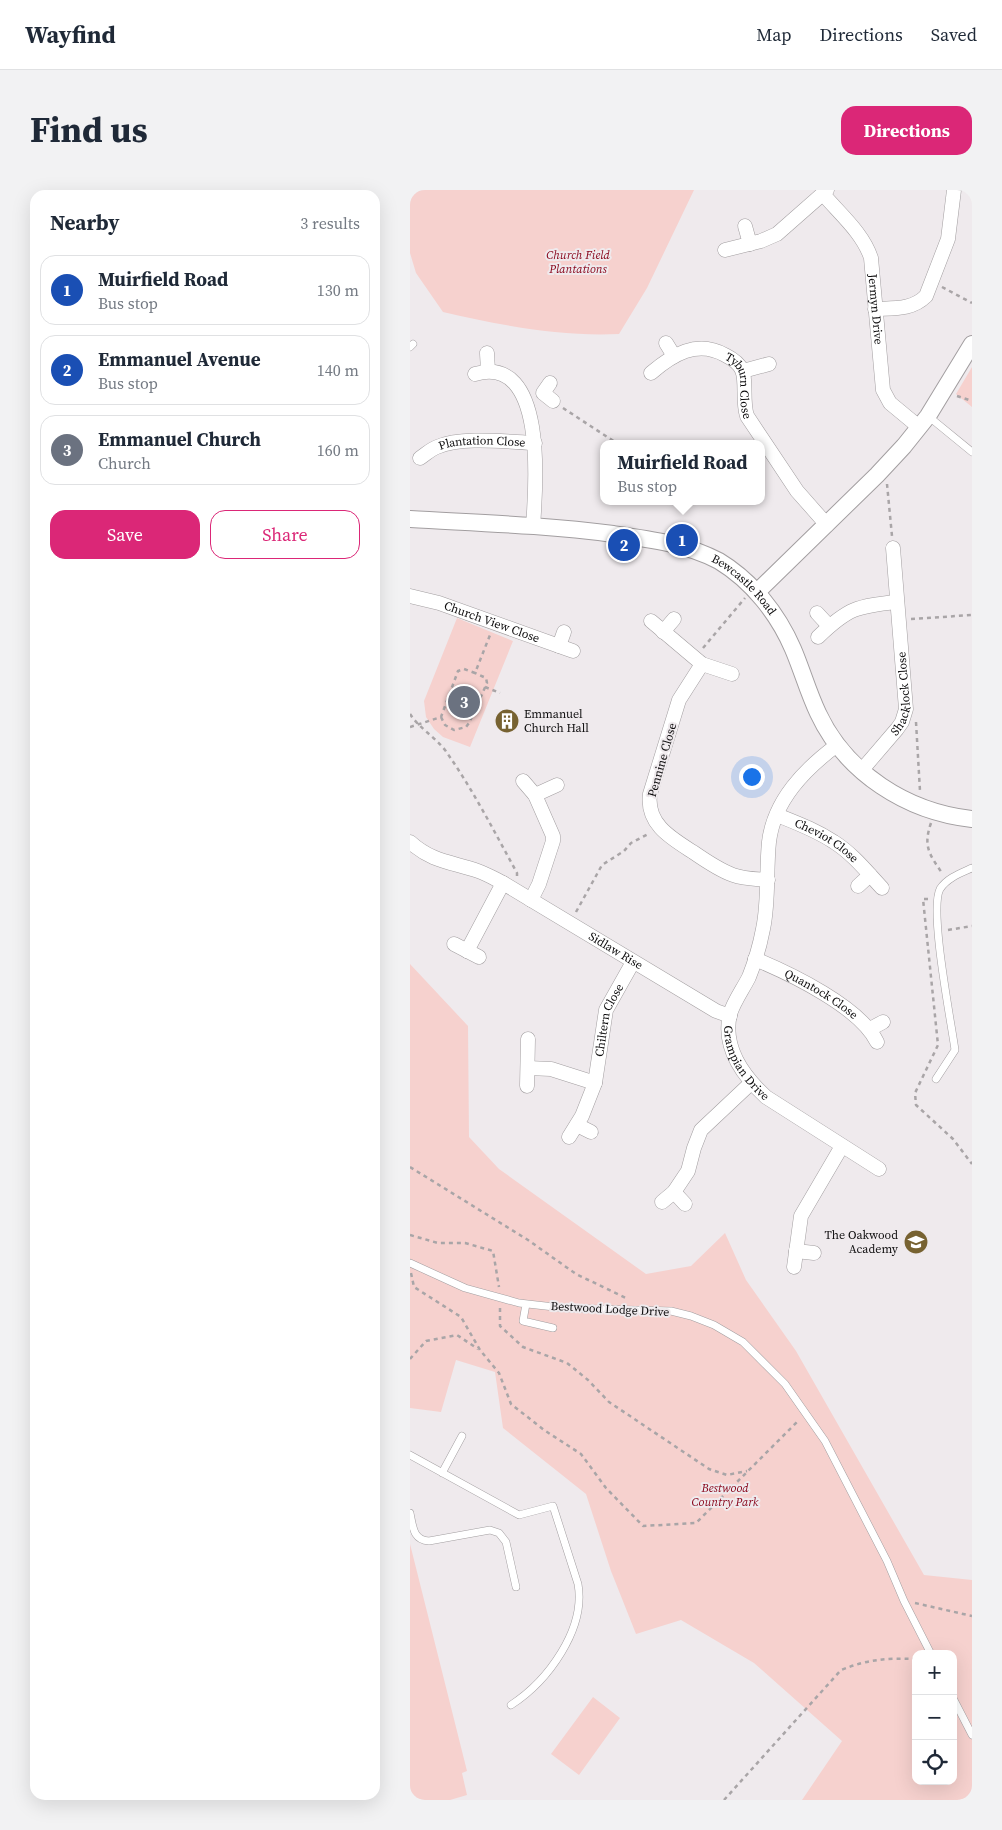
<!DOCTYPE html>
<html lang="en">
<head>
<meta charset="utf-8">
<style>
  body { margin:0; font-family:"Source Serif 4",serif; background:#f2f2f3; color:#1f2937 }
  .controls { position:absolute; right:15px; bottom:15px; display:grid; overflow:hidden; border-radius:10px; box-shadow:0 5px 20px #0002 }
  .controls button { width:45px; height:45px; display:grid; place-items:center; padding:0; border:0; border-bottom:1px solid #e0e1e3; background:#fff; color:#1f2937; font:25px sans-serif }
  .you { position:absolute; left:341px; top:586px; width:18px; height:18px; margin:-12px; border:4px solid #fff; border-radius:50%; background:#1a73e8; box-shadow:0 0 0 8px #1a73e833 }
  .badge { display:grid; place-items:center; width:32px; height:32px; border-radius:50%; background:#db2777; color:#fff; font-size:16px; font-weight:700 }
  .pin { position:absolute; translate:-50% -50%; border:2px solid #fff; box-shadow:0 1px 5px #0006 }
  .popup { position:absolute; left:190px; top:250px; width:165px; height:65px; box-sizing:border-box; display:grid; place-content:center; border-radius:10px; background:#fff; filter:drop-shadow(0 1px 4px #0005); font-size:16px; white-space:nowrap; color:#747a83 }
  .popup b { font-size:19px; color:#1f2937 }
  .popup::after { content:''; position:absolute; left:50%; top:100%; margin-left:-10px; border:10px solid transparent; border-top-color:#fff }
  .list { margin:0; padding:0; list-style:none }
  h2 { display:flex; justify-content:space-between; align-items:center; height:65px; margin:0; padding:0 20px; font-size:21px }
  h2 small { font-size:16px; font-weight:400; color:#747a83 }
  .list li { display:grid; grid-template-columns:32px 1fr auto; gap:15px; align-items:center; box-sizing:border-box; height:70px; margin:0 10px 10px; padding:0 10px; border:1px solid #e0e1e3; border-radius:15px }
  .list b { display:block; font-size:19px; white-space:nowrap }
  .list p { margin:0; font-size:16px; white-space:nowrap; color:#747a83 }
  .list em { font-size:16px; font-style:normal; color:#747a83 }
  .actions { display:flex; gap:10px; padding:15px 20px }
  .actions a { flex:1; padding:11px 0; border:1px solid #db2777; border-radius:15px; text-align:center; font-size:18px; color:#db2777 }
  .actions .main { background:#db2777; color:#fff }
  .icon { flex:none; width:28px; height:28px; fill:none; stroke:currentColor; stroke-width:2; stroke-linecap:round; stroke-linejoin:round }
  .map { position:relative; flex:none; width:562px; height:1610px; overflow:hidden; border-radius:15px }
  header { display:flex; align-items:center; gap:30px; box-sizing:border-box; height:70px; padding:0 25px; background:#fff; border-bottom:1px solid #e0e1e3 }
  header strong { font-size:24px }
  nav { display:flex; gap:28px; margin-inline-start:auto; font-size:18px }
  .intro { display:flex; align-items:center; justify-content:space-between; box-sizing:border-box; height:120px; padding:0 30px }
  h1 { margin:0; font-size:35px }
  .button { padding:12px 22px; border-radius:15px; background:#db2777; color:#fff; font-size:18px; font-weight:700 }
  main { display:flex; gap:30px; padding:0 30px }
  aside { flex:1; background:#fff; border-radius:15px; box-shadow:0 5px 20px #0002 }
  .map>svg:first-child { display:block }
</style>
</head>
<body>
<header>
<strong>Wayfind</strong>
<nav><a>Map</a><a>Directions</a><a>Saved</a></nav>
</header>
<div class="intro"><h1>Find us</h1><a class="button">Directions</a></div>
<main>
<aside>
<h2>Nearby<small>3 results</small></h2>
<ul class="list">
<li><span class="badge" style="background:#1a4fb4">1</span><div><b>Muirfield Road</b><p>Bus stop</p></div><em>130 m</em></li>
<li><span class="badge" style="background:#1a4fb4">2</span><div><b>Emmanuel Avenue</b><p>Bus stop</p></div><em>140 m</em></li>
<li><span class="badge" style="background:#6b7280">3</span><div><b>Emmanuel Church</b><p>Church</p></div><em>160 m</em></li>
</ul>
<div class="actions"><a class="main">Save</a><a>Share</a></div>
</aside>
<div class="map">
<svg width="562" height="1610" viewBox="0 0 562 1610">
  <rect width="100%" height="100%" fill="#efeaed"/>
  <!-- green -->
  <path fill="#f6d1ce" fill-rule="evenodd" d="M0,0H284L237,98L209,144C152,147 88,135 33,122L6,83L0,63Z
    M562,177V217L546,204Z
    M47,428L103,451L60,557L33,547L24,539L16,527L14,511Z
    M0,774L58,836L59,947L89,979L236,1084L281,1076L315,1043L336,1090L386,1161L514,1385L562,1390V1610H392L432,1551L344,1473L271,1430L226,1444L201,1381L176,1304L93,1238L85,1182L46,1170L31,1222L0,1218ZM506,1464H543V1591H506Z
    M0,1354L57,1581L52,1583L57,1605L40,1610H0Z
    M183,1507L210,1528L169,1585L141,1564Z"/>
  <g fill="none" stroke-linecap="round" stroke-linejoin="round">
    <defs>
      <path id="service" d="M0,157L3,154
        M518,226L562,262
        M526,889L545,860C541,831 519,720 530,699C537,688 551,683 562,678
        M0,1073L55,1098L109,1113L153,1118L261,1121L281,1126L304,1135L333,1152L375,1194L415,1251L477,1371L494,1411L521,1464
        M116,1114L113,1131L143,1138
        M0,1265L109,1325L143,1316L168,1394C176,1439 138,1491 101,1515
        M32,1283L52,1246
        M0,1323C3,1337 3,1350 19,1351L80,1340L89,1343L96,1352L106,1397
        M543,1508L562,1545"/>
      <g id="minor">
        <path id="s1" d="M413,4C429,23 453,43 461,68L473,200L480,213L509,237"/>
        <path d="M335,36L340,54"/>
        <path d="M315,60L351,51L367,44L417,0"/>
        <path d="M465,119C484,118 502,120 516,106L538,49L544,0"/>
        <path d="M256,153L264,166"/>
        <path d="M77,163L78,181"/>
        <path d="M333,181L359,174"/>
        <path id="s2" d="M241,183C262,165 287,149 315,165C321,168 329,173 332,180C337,191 332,211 337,226L387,301L417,335"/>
        <path d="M65,184C137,163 126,297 123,336"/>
        <path d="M140,193L133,203L143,211"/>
        <path id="s3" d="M10,268C16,264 21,259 27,257C52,246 97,252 125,253"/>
        <path id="s4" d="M0,406L29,413L163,461"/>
        <path d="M407,423L419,436"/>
        <path d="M241,431L292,474L322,484"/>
        <path d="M253,442L264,429"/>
        <path d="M408,447C438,418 447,416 487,412"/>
        <path d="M149,456L154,442"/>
        <path d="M292,474L269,510L240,604C236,634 261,648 283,662C296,671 309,680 323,685C334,689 346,689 358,690"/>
        <path id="s5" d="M427,555C395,579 364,610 359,652C356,681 359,711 353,739C350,755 345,772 339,787C333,799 324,811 320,824C312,858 333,886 356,907L469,979"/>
        <path id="s6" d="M451,581L487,539L492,532L496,519L483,358"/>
        <path d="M113,591L125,605L143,646V651L129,694L121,710"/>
        <path d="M125,605L147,595"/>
        <path id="s7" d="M367,625C387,633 406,640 424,652C443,664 457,682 472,698"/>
        <path id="s8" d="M0,652C22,672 42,672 68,681C77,684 85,689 93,693L306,821L320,826"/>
        <path d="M448,696L460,685"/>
        <path d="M44,754L69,767"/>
        <path d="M57,761L93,693"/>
        <path id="s9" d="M345,769C381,784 450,817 467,852"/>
        <path d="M460,839L473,832"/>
        <path d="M118,878L141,879L185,893"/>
        <path d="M117,896L118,849"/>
        <path d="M167,935L181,942"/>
        <path id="s10" d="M159,947L172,926L185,893L196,820L223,772"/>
        <path d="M264,1002L275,1014"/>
        <path d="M252,1012L264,1002L278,981L284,958L291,940L341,893"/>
        <path d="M386,1061L404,1063"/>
        <path d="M384,1077L391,1026L432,956"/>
      </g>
      <g id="tertiary">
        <path id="s11" d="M0,329C68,333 136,335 203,344C239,349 277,354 309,371C342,391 368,424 383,459C392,480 398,502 408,523C436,583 497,622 562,629"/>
        <path d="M347,402L467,285L494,256L518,226L562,154"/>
      </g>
    </defs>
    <!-- service casing -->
    <use href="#service" stroke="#a29ea0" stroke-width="8"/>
    <!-- minor casing -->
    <use href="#minor" stroke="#a29ea0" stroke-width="15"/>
    <!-- tertiary casing -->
    <use href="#tertiary" stroke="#a29ea0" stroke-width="18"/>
    <!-- path -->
    <path stroke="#a9a5a7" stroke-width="2.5" stroke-dasharray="4 4" stroke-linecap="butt" d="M532,97L562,113
      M547,206L562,211
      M153,218L208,254
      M477,294L482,346
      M501,429L562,425
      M293,458L335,408
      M75,497L90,503
      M0,524C9,538 24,546 35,560C62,598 84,641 107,683V688
      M31,527L35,535L44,540L56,537L59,533L77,493L76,488L65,483
      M506,532L510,601
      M0,537L31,527L48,481L54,479L65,483L80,445
      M521,633C513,656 519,664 532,683
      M518,709H513L528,855L505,903L506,915L543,949L562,974
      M166,722L192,675L214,661L221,653L240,643
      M538,740L562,736
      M0,977L118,1050L166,1084L218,1109
      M0,1045L28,1053H55L83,1061L89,1097
      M1,1083L4,1097L51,1127L70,1160L89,1183L101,1214L134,1240L171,1264L196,1298L233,1336L286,1333L389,1230
      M90,1118V1136L113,1157L157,1173L178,1190L199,1212L299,1279L317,1285L337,1281
      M0,1169L16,1151L47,1145L68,1159
      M505,1413L562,1426
      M314,1610L431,1480C459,1469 476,1468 506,1469"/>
    <!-- service -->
    <use href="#service" stroke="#fff" stroke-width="7"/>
    <!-- minor -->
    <use href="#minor" stroke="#fff" stroke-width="14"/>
    <!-- tertiary -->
    <use href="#tertiary" stroke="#fff" stroke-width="16"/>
  </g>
  <!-- icons -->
  <defs>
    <symbol id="building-disc" viewBox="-11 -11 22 22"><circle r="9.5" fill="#776231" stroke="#efeaed"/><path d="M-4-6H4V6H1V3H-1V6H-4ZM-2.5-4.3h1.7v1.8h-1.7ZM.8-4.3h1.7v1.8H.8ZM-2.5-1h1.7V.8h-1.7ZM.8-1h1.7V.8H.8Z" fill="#fff"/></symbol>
    <symbol id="school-disc" viewBox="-11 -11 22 22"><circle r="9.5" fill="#776231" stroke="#efeaed"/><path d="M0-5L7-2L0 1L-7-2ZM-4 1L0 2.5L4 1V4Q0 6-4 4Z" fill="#fff"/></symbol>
  </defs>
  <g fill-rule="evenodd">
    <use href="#building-disc" x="83" y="517" width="28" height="28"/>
    <use href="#school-disc" x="492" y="1038" width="28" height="28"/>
  </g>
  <g text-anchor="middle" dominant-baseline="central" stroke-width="4" stroke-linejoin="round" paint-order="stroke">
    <!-- park labels -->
    <g font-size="12" font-style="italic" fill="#870218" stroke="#efeaed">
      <text x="168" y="65">Church Field<tspan x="168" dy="14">Plantations</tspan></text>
      <text x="315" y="1298">Bestwood<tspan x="315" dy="14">Country Park</tspan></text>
    </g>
    <!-- street labels -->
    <g font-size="12" fill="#0e0d0e" stroke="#efeaed">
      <text stroke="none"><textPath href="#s1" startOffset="132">Jermyn Drive</textPath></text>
      <text stroke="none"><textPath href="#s2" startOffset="119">Tyburn Close</textPath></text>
      <text stroke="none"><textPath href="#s3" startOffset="66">Plantation Close</textPath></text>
      <text stroke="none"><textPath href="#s11" startOffset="348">Bewcastle Road</textPath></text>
      <text stroke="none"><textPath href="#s4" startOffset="86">Church View Close</textPath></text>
      <text stroke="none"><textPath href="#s6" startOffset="92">Shacklock Close</textPath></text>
      <text transform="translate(252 570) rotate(-74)">Pennine Close</text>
      <text stroke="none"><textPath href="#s7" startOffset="56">Cheviot Close</textPath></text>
      <text stroke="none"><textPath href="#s8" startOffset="234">Sidlaw Rise</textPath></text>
      <text stroke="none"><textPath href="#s9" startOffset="75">Quantock Close</textPath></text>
      <text stroke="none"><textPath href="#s10" startOffset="125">Chiltern Close</textPath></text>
      <text stroke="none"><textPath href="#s5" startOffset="355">Grampian Drive</textPath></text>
      <text transform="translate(200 1119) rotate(3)">Bestwood Lodge Drive</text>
    </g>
    <!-- poi labels -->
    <g font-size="12" fill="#0e0d0e" stroke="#efeaed" text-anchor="start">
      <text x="114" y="524">Emmanuel<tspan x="114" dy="14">Church Hall</tspan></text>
      <text x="488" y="1045" text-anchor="end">The Oakwood<tspan x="488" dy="14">Academy</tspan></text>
    </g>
  </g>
</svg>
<div class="controls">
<button>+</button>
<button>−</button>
<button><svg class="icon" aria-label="locate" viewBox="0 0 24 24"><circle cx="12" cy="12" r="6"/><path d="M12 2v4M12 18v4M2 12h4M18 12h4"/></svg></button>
</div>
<div class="you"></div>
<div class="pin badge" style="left:272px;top:350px;background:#1a4fb4">1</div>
<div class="popup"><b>Muirfield Road</b>Bus stop</div>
<div class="pin badge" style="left:214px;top:355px;background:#1a4fb4">2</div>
<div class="pin badge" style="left:54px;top:512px;background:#6b7280">3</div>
</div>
</main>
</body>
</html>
